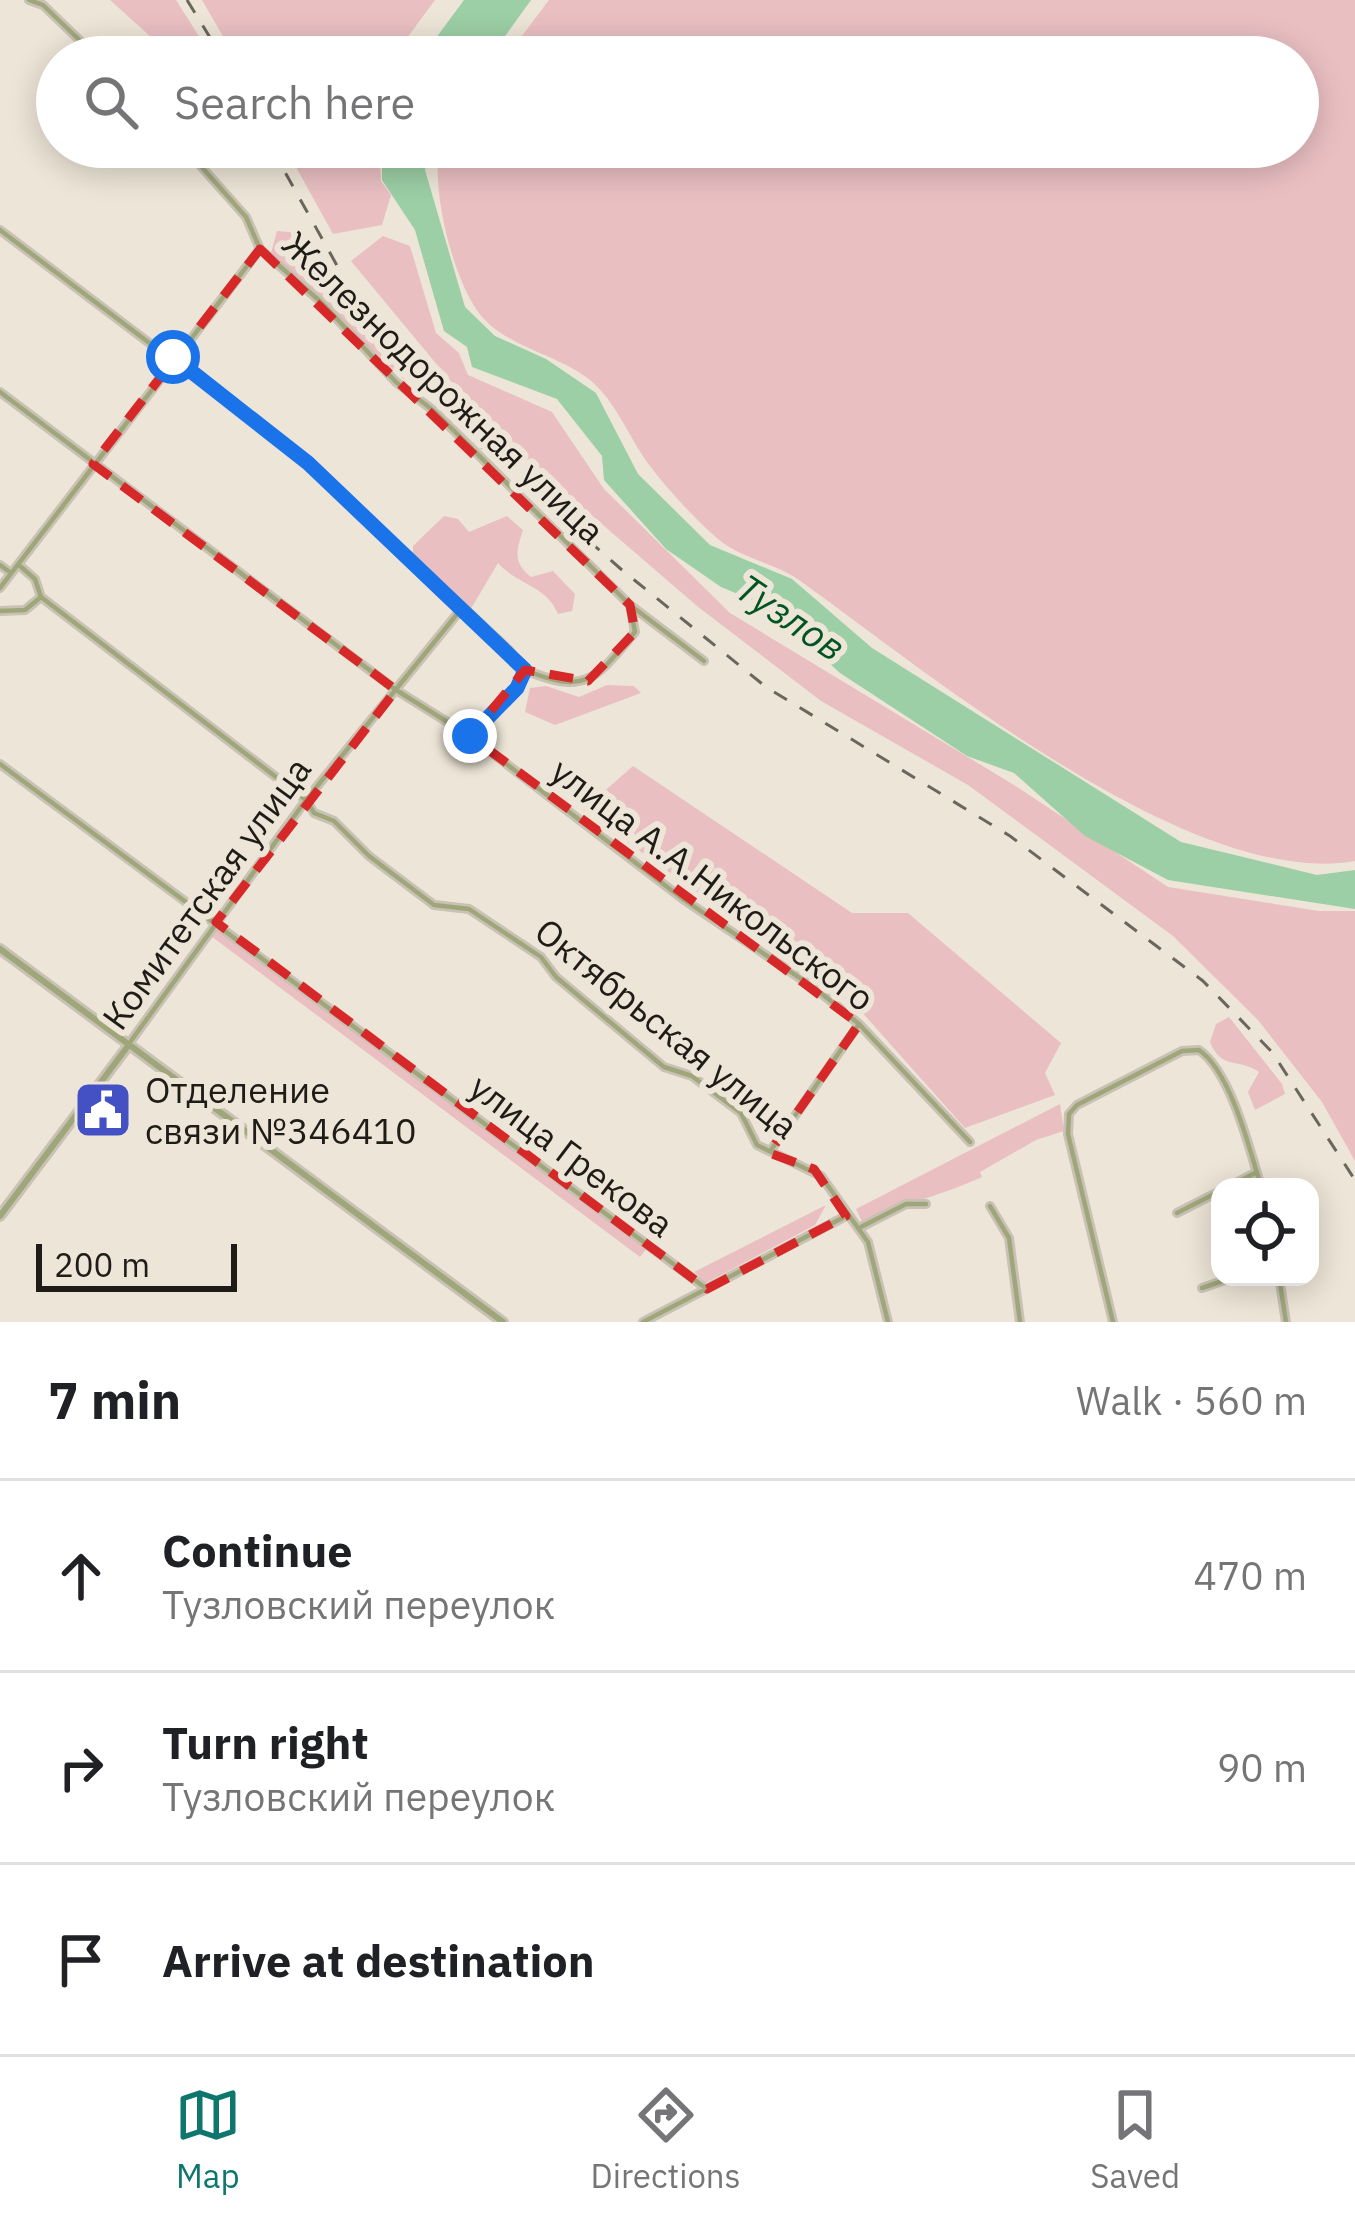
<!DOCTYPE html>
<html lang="en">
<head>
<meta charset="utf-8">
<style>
  body { margin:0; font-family:"IBM Plex Sans",sans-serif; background:#f6f6f6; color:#202124 }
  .controls { position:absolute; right:36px; bottom:36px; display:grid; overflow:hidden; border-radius:24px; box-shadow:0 6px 30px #0003 }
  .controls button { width:108px; height:108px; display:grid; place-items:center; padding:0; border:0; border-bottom:3px solid #e0e0e0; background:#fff; color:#202124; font:60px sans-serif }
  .scale { position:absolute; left:36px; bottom:30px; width:201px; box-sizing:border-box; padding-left:12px; border:6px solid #1f1c17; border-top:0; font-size:33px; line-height:42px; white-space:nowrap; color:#1f1c17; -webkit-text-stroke:9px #ede5d7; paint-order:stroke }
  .stop { position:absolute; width:36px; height:36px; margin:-27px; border:9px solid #1a73e8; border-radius:50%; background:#fff }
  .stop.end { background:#1a73e8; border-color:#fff; box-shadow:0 3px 12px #0008 }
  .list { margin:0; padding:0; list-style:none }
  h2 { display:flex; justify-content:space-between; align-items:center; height:156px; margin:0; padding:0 48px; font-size:51px }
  h2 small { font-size:39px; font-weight:400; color:#757577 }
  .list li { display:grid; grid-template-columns:78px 1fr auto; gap:36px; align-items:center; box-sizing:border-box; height:192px; padding:0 48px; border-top:3px solid #e0e0e0 }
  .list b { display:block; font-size:45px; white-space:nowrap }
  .list p { margin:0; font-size:39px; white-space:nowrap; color:#757577 }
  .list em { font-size:39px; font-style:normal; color:#757577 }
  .icon { flex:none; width:66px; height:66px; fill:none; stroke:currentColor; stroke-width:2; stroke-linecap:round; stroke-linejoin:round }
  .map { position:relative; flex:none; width:1355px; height:1322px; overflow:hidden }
  .search { position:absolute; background:#fff; box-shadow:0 6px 30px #0003; left:36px; right:36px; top:36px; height:132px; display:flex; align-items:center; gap:30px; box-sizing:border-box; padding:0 42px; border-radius:66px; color:#757577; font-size:45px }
  .sheet { height:732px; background:#fff }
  nav { display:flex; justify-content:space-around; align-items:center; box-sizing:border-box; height:168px; border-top:3px solid #e0e0e0; background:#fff; font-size:33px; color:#757577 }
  nav a { display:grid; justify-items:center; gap:6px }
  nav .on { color:#0f766e }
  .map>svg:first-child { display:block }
</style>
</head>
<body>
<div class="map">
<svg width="1355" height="1322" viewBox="0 0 1355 1322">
  <rect width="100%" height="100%" fill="#ede5d7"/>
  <!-- green -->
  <path fill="#eabfc2" d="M110,0H176L212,57H173Z
    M202,0H435L393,57H235Z
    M549,0H1355V861C1191,890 929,673 799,580C775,563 740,558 718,539C695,519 668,490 650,466C628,437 616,399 586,377C556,355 510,347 484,319C454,287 430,188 440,147H1298V57H506Z
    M285,147H379L381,181L391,195L382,225L333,234Z
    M277,231L301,233L310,243L406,382L271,253Z
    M383,236L410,246L436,333L459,353L468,375L552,412L604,489L730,613L1014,785L1168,887L1319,911H1355V1161L1322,1102L1258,1020L1173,936L968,785L821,701L697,606L487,425L351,261Z
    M444,516L458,519L469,532L507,516L523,530C516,552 513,562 531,577L553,571L575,594L572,611L558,614C546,585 517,585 498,563L469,612L413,553V546Z
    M607,685L634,686L641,693L555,725L525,712L530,688L546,686L579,697Z
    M633,766L852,913H908L1061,1043L1045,1073L1055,1095L965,1128L859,1009L583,810Z
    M215,931H222L647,1248L640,1257L211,936Z
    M1229,1017L1282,1084L1285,1094L1255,1110L1248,1092L1259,1072C1237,1057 1222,1071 1210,1042L1216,1024Z
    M1060,1104L1064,1131L1036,1140L980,1172L982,1177C941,1196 902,1203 863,1224L856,1209Z
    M826,1205L815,1225L706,1283L694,1272Z"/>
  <!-- water -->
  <path fill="#9ccfa5" d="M464,0H531L490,57H422Z
    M382,147H430L425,170L465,307L495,336L546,359L596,393L638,474L710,545L792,579L872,648L1181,842L1317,875L1355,870V909L1168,880L1085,836L1014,773L967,756L840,673L767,606L721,587L666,549L604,480L602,456L557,399L472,367L467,347L444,331L415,230L382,180Z"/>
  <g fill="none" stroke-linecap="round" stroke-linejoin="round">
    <defs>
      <path id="minor" d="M29,0L43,5L97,57
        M184,147L246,217L260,249L321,302L396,382L434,411L630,605L704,661
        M0,230L308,463L509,650L525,670L517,688L470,736
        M0,392L396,690L470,736L683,899L816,989L859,1024L970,1142
        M0,565L11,573
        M20,566L35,579L41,597
        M0,588L260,249
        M41,597L306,800L314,813L334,821L369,856L434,905L469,909L541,957L556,977L664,1067L692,1076L741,1113L757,1145L821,1176L868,1242L888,1322
        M0,611L25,610L41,597
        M525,670C586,695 595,680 635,632L630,605
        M0,764L707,1289
        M128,1045L306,800L462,608
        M771,1150L859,1024
        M1228,1187L1255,1173
        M990,1206L1009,1238L1020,1322
        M1177,1213L1220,1191
        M859,1228L906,1204H926
        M1279,1277L1286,1322
        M1202,1288L1234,1277
        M643,1322L846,1216
        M1113,1322L1068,1134L1069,1114L1077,1105L1182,1051L1199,1050C1231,1072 1250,1150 1261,1187"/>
      <path id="tertiary" d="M0,949L503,1322
        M0,1216L128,1046"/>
    </defs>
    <!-- minor casing -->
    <use href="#minor" stroke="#c8c1b4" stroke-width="10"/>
    <!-- tertiary casing -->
    <use href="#tertiary" stroke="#c8c1b4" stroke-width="12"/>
    <!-- minor -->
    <use href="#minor" stroke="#9fa77a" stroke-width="4.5"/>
    <!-- tertiary -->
    <use href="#tertiary" stroke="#9fa77a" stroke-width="6"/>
    <!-- rail -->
    <path stroke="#6a655d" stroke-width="3" stroke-dasharray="15 15" stroke-linecap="butt" d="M187,0L222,57
      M271,147L349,287L410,368L477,443L622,570L766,687L1010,836L1203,981L1272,1052L1355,1180"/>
  </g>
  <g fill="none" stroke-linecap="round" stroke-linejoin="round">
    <!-- route -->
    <path stroke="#1a73e8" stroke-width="15" d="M173,357L308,463L525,670L517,688L470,736"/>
  </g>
  <!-- marked area -->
  <path fill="none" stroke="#d62828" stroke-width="9" stroke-dasharray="24 15" stroke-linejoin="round" d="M260,249L630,605L635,632L588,681L525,670L470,736L859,1024L769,1153L814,1169L846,1216L707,1289L216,922L396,690L93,464Z"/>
  <!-- icons -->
  <defs>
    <symbol id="civic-square" viewBox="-11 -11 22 22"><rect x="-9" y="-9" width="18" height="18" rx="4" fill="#4351c5" stroke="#ede5d7"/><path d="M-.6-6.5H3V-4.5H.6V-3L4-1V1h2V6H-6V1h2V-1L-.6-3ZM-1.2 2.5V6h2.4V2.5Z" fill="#fff"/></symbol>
  </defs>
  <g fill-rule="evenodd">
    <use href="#civic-square" x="70" y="1077" width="66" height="66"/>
  </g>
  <g text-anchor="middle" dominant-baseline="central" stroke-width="12" stroke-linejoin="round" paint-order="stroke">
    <!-- street labels -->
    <g font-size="36" fill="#1f1c17" stroke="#ede5d7">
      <text transform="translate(444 387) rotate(44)">Железнодорожная улица</text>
      <text transform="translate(713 884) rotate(37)">улица А.А.Никольского</text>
      <text transform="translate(206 893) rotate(-54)">Комитетская улица</text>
      <text transform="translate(667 1028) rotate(39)">Октябрьская улица</text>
      <text transform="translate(572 1155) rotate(37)">улица Грекова</text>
    </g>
    <!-- poi labels -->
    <g font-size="36" fill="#1f1c17" stroke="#ede5d7" text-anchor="start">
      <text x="145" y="1089">Отделение<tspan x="145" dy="41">связи №346410</tspan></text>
    </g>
    <!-- water labels -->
    <g font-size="39" font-style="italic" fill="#052" stroke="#ede5d7">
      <text transform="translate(791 617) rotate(34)">Тузлов</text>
    </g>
  </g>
</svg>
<div class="controls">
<button><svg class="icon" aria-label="locate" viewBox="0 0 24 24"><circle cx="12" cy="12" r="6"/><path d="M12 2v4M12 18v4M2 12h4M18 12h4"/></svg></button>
</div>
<div class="scale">200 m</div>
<div class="stop" style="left:173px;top:357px"></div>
<div class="stop end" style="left:470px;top:736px"></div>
<div class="search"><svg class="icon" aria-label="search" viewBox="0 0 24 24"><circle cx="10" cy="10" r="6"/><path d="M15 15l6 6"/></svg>Search here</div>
</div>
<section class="sheet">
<h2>7 min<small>Walk · 560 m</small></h2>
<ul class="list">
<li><svg class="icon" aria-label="ahead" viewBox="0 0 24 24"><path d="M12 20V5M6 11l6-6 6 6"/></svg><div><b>Continue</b><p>Тузловский переулок</p></div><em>470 m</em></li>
<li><svg class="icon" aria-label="right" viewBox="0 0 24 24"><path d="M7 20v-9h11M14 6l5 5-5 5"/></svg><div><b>Turn right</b><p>Тузловский переулок</p></div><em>90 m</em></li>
<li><svg class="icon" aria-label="arrive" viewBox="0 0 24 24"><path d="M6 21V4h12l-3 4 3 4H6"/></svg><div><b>Arrive at destination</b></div></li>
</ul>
</section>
<nav>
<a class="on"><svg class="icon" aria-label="map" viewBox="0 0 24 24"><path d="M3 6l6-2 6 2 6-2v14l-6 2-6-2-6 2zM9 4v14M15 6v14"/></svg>Map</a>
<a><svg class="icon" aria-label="directions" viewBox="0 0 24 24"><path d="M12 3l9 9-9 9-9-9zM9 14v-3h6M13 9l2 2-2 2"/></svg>Directions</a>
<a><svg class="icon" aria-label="saved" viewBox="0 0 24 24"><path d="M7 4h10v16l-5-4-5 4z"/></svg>Saved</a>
</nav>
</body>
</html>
